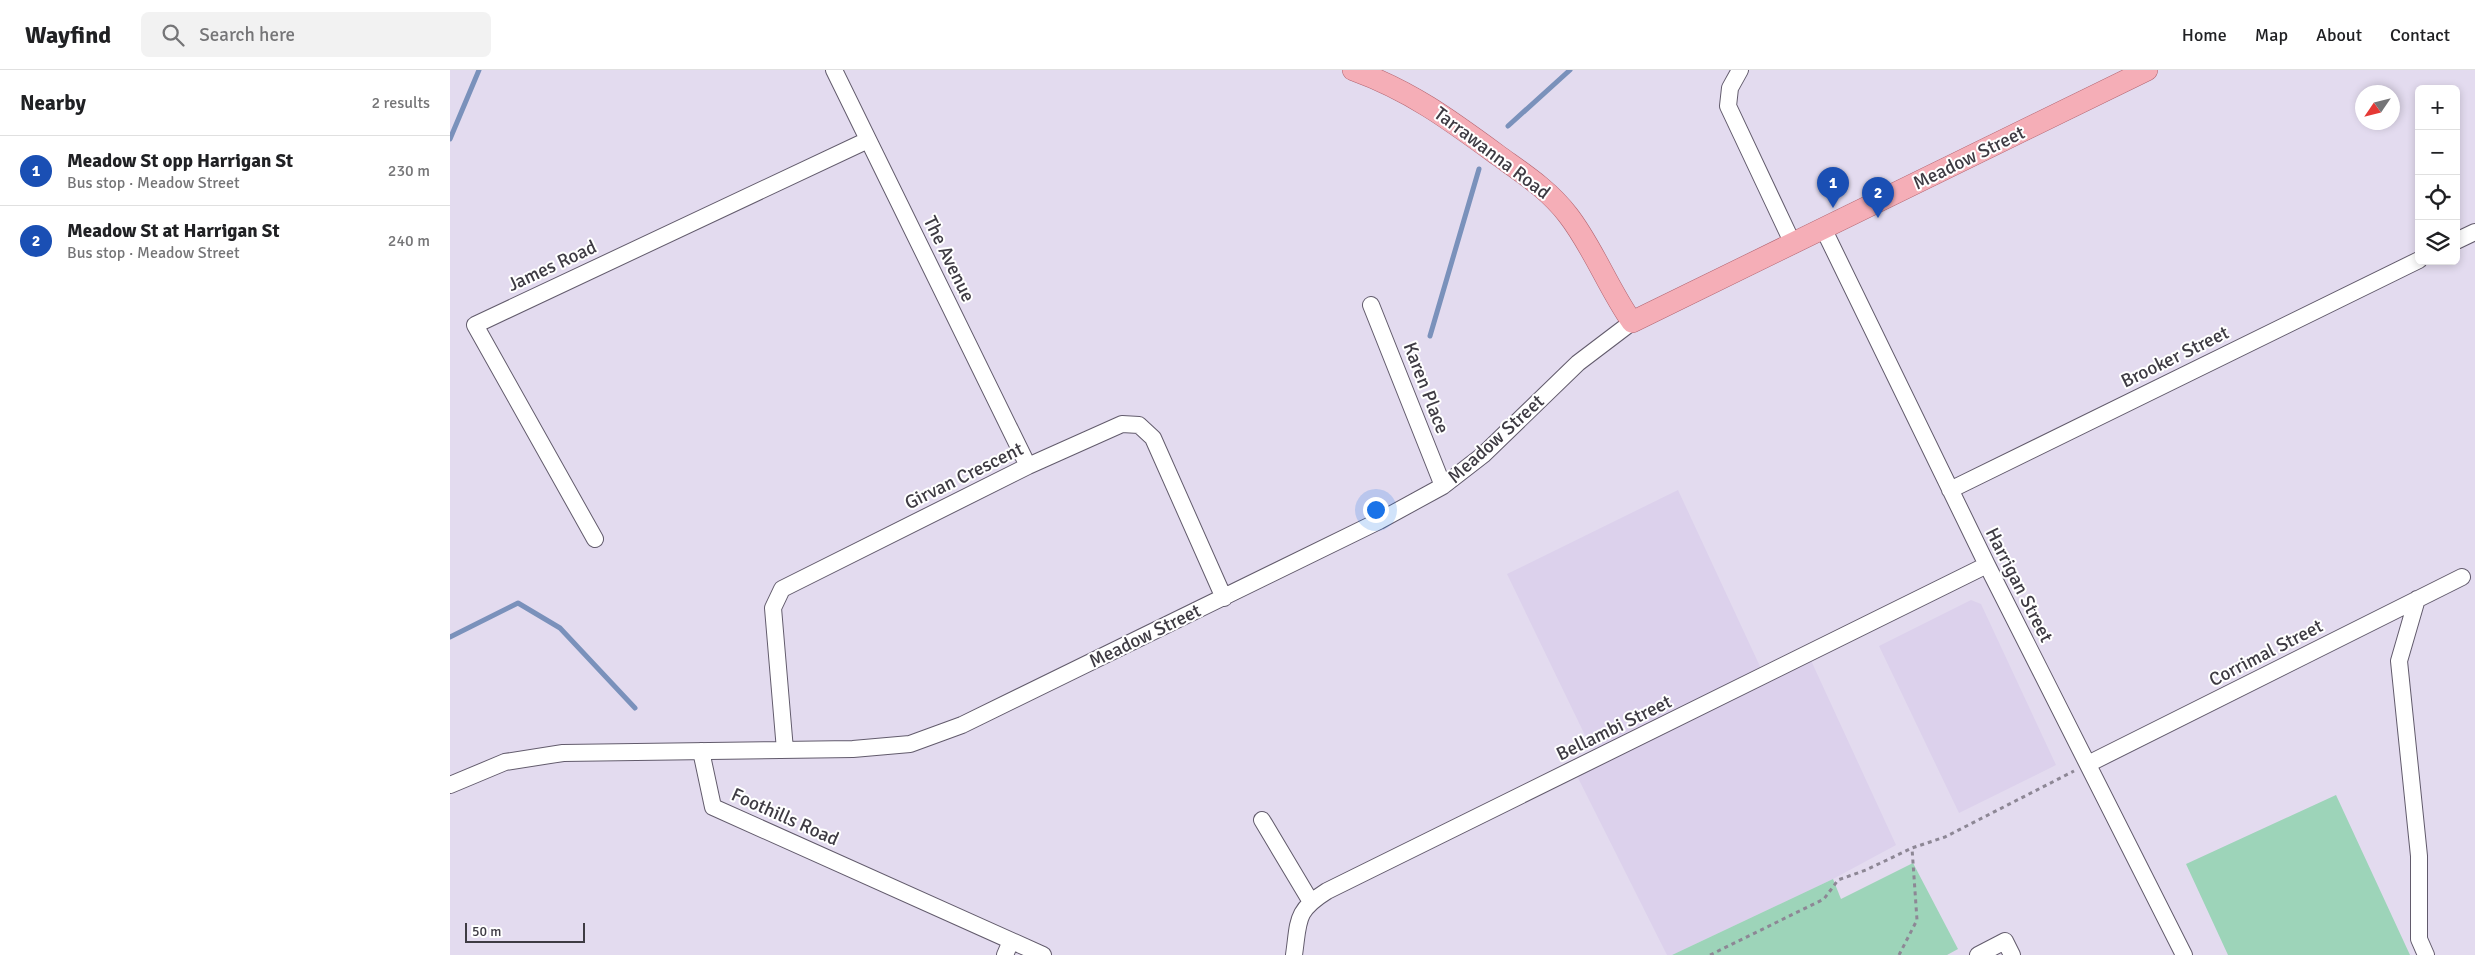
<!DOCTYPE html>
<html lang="en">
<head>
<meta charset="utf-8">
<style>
  body { margin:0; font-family:Signika,sans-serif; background:#f2f2f2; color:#202124 }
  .controls { position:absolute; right:15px; top:15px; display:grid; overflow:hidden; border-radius:8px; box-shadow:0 2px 8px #0003 }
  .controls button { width:45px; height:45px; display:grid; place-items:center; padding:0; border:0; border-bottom:1px solid #e0e0e0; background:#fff; color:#202124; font:25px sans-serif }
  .compass { position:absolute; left:1905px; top:15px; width:45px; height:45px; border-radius:50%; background:#fff; box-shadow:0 2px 8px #0003; rotate:235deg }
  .scale { position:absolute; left:15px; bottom:12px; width:120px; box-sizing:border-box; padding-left:5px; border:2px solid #3e3b43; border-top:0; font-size:14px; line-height:18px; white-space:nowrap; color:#3e3b43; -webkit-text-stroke:4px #fff; paint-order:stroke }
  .you { position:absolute; left:925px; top:439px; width:18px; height:18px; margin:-12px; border:4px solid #fff; border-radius:50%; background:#1a73e8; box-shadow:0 0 0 8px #1a73e833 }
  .badge { display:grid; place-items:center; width:32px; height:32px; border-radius:50%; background:#b45309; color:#fff; font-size:16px; font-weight:700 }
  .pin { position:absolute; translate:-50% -41px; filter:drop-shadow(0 1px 2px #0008) }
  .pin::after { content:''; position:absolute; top:26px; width:18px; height:15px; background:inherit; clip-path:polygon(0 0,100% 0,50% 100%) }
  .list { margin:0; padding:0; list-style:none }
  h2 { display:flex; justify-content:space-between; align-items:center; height:65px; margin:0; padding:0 20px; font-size:21px }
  h2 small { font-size:16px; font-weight:400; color:#757577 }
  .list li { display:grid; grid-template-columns:32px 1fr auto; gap:15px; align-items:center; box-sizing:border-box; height:70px; padding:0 20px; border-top:1px solid #e0e0e0 }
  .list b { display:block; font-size:19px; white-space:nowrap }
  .list p { margin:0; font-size:16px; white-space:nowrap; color:#757577 }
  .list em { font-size:16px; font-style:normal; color:#757577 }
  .icon { flex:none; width:28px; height:28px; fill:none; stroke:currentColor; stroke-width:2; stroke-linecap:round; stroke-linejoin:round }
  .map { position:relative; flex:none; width:2025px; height:885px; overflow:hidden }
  header { display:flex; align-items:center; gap:30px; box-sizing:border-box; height:70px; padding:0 25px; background:#fff; border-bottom:1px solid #e0e0e0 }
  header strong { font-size:24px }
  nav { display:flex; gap:28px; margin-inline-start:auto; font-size:18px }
  .search { width:350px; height:45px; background:#f2f2f2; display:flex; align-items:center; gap:12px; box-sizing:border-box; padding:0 18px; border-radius:8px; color:#757577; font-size:19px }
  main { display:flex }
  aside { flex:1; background:#fff }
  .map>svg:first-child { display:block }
</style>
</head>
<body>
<header>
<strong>Wayfind</strong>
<div class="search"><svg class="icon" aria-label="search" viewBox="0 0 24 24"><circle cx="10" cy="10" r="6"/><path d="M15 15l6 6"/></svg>Search here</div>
<nav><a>Home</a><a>Map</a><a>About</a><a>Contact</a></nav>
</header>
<main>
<aside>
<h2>Nearby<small>2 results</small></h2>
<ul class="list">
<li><span class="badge" style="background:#1a4fb4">1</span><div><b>Meadow St opp Harrigan St</b><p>Bus stop · Meadow Street</p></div><em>230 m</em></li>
<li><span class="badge" style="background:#1a4fb4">2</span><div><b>Meadow St at Harrigan St</b><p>Bus stop · Meadow Street</p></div><em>240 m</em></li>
</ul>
</aside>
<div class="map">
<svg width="2025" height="885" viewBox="0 0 2025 885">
  <rect width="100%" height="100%" fill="#e3dbef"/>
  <!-- built -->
  <path fill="#dcd1ec" d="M1228,420L1314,605L1358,584L1446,775L1383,809L1222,885H1217L1124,700L1146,688L1057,504Z
    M1521,530L1531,534L1606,695L1509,743L1429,576Z"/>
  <!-- green -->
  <path fill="#9dd4b9" d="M1886,725L1960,885H1778L1736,794Z
    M1463,793L1508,879L1497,885H1222L1383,809L1391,829Z"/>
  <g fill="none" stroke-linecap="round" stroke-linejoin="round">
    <!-- stream -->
    <path stroke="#7a91bb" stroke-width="5" d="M1058,56L1120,0
      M0,69L29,0
      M980,266L1029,99
      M0,567L68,533L110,558L185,638"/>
    <defs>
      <path id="minor" d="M384,0L578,396
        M1290,0L1280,18L1278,36L1343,174
        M1374,160L1537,495L1734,885
        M2006,171L2025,162
        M921,235L993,416
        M1500,420L1969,190
        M145,469L25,255L418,70
        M1967,529L1949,591L1969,786V869L1976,885
        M335,680L323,538L332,519L578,396L672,354L689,355L703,368L774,528
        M251,681L263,737L593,885
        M1638,694L2012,507
        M0,715L55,692L113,683L403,679L460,674L512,655L929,451L993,416L1033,385L1128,293L1182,252
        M812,750L861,832
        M555,885L561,871
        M844,885C849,850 845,841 877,821L1537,495
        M1528,885L1555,871L1562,885"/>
      <path id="major" d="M903,0C961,21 1000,50 1049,86C1074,104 1099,120 1118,145C1143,177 1158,218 1182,252L1697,0"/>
    </defs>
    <!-- minor casing -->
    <use href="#minor" stroke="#625b6c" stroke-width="18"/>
    <!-- major casing -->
    <use href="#major" stroke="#b1636f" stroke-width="22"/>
    <!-- path -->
    <path stroke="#8d8795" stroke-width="3" stroke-dasharray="4 4" stroke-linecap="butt" d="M1260,885L1374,829L1388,810L1416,800L1462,778L1495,767L1624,701
      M1449,885L1467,850L1462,778"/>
    <!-- minor -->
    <use href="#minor" stroke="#fff" stroke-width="16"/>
    <!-- major -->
    <use href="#major" stroke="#f5aeb7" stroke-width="21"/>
  </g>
  <g text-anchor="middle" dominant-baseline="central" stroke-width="4" stroke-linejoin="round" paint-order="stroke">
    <!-- street labels -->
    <g font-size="19" fill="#3e3b43" stroke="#fff">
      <text transform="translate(1042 83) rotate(37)">Tarrawanna Road</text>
      <text transform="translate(1519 88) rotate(-26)">Meadow Street</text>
      <text transform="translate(499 189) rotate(64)">The Avenue</text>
      <text transform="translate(102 196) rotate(-25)">James Road</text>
      <text transform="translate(1725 287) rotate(-26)">Brooker Street</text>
      <text transform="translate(976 318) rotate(69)">Karen Place</text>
      <text transform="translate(1046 369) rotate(-42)">Meadow Street</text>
      <text transform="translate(514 406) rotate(-26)">Girvan Crescent</text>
      <text transform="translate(1569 515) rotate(63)">Harrigan Street</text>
      <text transform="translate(695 566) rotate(-26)">Meadow Street</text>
      <text transform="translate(1816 583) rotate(-27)">Corrimal Street</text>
      <text transform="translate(1164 658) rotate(-26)">Bellambi Street</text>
      <text transform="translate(335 747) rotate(24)">Foothills Road</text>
    </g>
  </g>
</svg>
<div class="controls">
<button>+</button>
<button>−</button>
<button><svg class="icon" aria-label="locate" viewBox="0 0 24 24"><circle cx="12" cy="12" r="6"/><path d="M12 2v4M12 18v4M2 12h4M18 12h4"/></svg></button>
<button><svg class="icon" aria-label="layers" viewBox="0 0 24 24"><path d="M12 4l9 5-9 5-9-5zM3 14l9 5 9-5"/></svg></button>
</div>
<svg class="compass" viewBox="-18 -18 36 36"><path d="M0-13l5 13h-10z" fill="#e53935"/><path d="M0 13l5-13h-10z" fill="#757577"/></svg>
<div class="scale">50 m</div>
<div class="you"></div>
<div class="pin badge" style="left:1383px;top:138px;background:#1a4fb4">1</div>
<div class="pin badge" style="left:1428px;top:148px;background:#1a4fb4">2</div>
</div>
</main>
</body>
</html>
